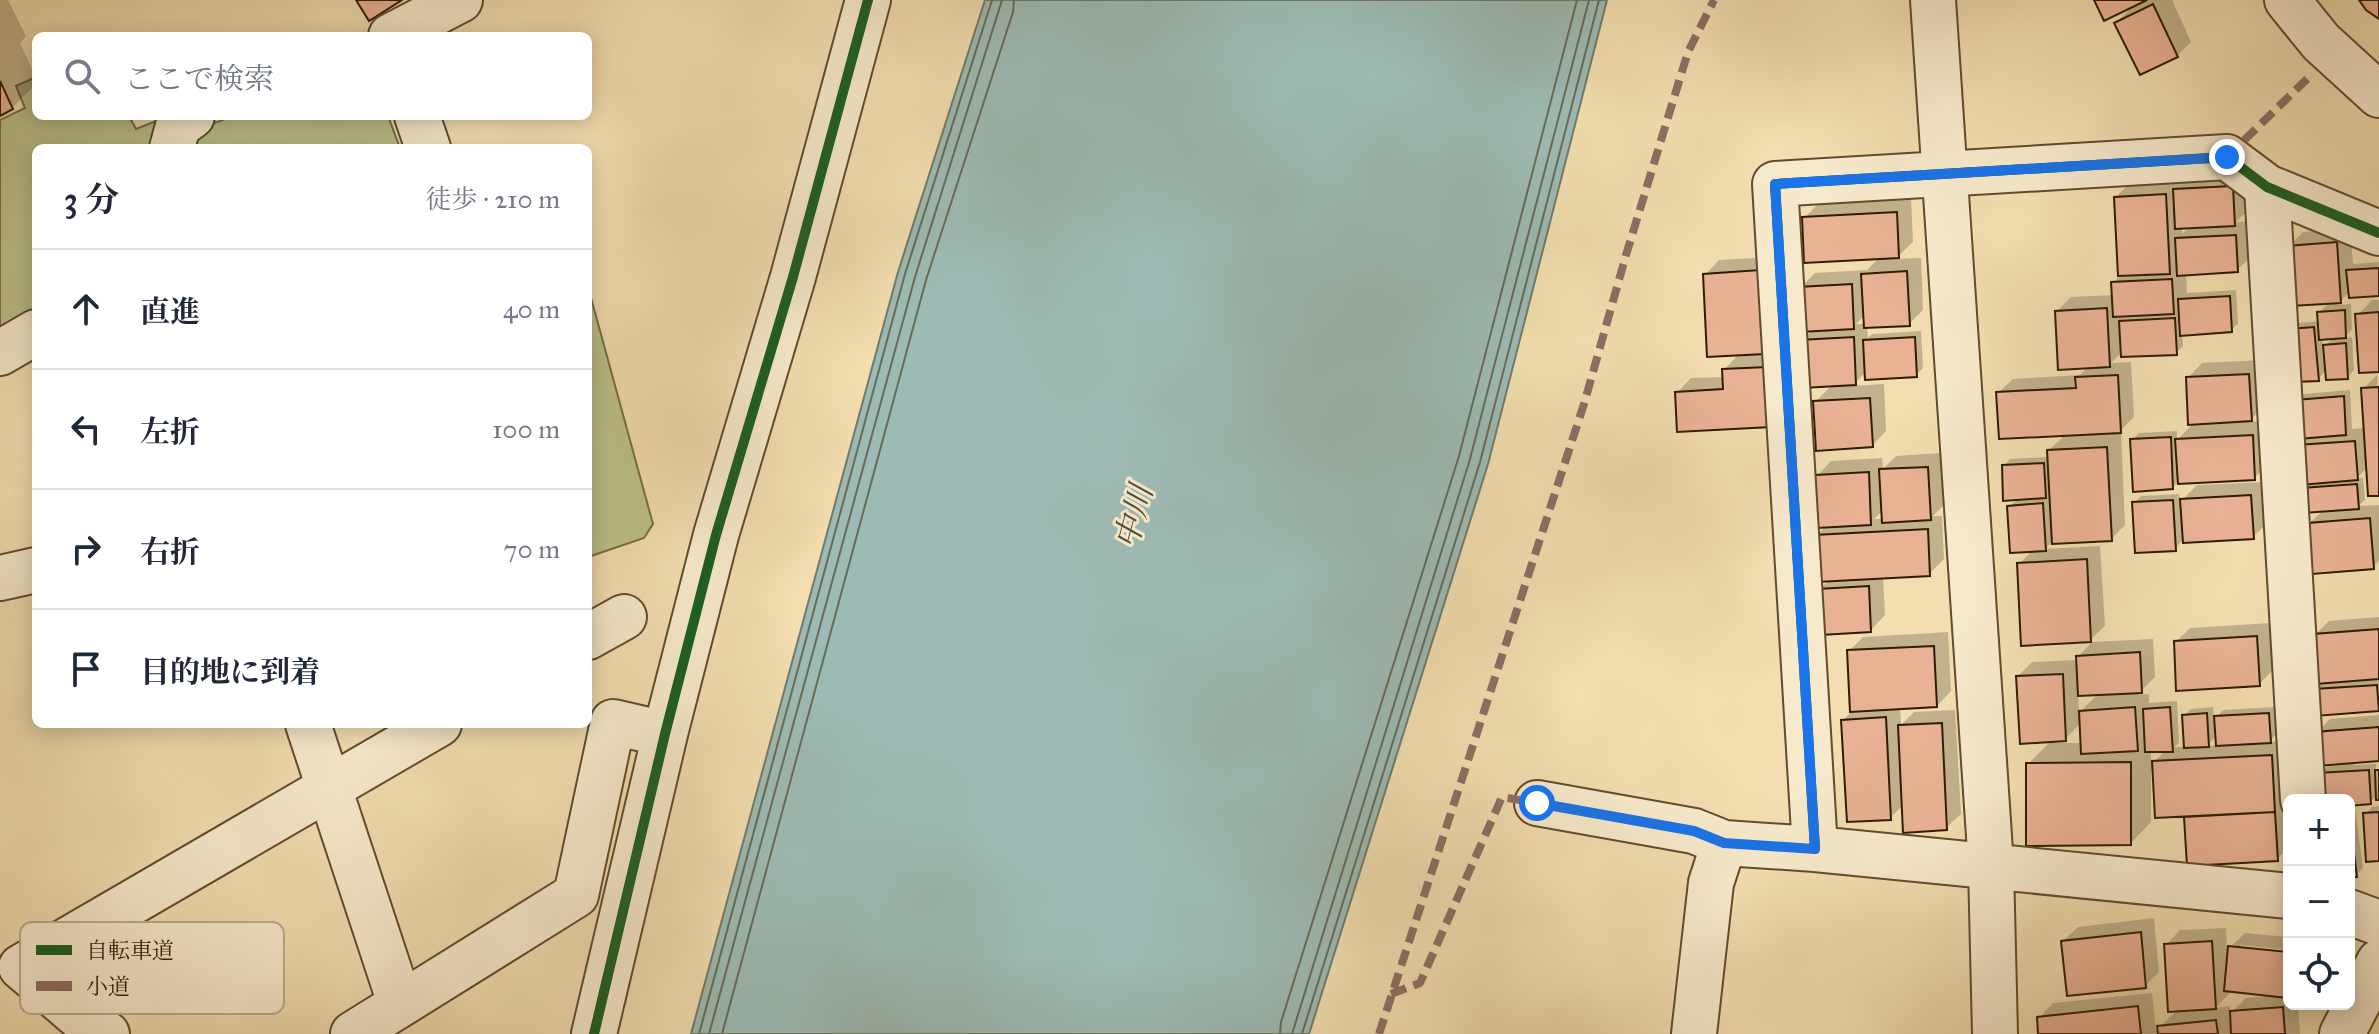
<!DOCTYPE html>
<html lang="ja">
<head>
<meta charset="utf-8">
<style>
  body { margin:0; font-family:"IM FELL Great Primer","Noto Serif JP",serif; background:#f2f2f3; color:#1f2937 }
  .controls { position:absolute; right:24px; bottom:24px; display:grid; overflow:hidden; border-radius:12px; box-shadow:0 4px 20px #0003 }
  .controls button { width:72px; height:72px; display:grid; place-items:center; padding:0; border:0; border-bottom:2px solid #e0e1e3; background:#fff; color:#1f2937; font:40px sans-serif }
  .stop { position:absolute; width:24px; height:24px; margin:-18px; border:6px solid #1a73e8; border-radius:50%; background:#fff }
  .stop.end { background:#1a73e8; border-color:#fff; box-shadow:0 2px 8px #0008 }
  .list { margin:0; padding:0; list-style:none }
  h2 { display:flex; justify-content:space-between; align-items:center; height:104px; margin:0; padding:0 32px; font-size:34px }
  h2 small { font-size:26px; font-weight:400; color:#747a83 }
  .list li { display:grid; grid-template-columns:52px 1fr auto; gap:24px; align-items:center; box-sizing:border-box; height:120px; padding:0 32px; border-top:2px solid #e0e1e3 }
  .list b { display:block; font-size:30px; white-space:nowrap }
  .list em { font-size:26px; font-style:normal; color:#747a83 }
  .icon { flex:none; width:44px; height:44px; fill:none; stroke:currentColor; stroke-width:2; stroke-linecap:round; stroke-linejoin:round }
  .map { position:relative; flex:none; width:2379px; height:1034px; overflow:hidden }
  .search { position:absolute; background:#fff; box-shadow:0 4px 20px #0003; left:32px; top:32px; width:560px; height:88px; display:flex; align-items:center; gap:20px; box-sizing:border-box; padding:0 28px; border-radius:12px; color:#747a83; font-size:30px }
  .panel { position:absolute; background:#fff; box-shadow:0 4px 20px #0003; left:32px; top:144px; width:560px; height:584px; border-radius:12px }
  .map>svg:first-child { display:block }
</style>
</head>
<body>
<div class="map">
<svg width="2379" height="1034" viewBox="0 0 2379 1034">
  <rect width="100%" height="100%" fill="#f2deb0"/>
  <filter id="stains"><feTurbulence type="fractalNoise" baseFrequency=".0025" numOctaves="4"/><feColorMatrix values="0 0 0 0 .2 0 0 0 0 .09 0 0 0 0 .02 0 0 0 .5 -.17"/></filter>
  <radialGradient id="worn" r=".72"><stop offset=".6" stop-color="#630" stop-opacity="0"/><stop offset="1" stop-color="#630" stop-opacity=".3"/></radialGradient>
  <!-- green -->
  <path fill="#bcc18b" stroke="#766e46" stroke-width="2" d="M36,77V116H129L136,129L161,119L158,148H36V314L0,334V120L25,108L16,86Z
    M233,116H388L400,148H192L199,129Z
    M588,287L653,524L644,538L588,557Z"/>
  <!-- water -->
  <path fill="#9dbbb4" stroke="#717b6c" stroke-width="2" d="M985,0H1607L1488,464L1309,1034H691L898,272Z"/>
  <!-- shadow -->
  <path fill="#0003" fill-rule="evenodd" d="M0,0H8L26,36L20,43L36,78V84L12,108L0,114Z
    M2096,0H2172L2191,42L2177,56L2116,23L2135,4Z
    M2247,172L2249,209L2236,222L2250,221L2252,256L2237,270L2186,274L2187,293L2236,290L2238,324L2231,330L2182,333L2183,346L2176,353L2123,351L2111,363L2131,362L2134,417L2121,430L2125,525L2111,539L2052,542L2045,549L2100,546L2105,626L2090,640L2019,564L2033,550L2009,507L2018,498L2004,466L2010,459L2050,457L2049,450L2066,434L1998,393L2013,379L2080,375L2089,366L2057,311L2071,297L2114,295L2113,283L2120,276L2116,197L2130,183L2180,180V185L2190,175ZM2182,226H2191L2182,234Z
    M1911,198L1913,242L1895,259L1921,258L1923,310L1909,324L1867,326L1868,338L1872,334L1921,331L1923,368L1916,375L1867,371L1852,386L1884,384L1886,431L1872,446L1815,402L1833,384L1801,341L1813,329L1800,288L1815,273L1867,270L1880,257L1804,218L1818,204ZM1865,315L1866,324H1856Z
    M2350,228L2353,264L2379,262V294L2350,291L2336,305L2351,304L2352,329L2344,338L2352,337L2354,370L2348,377L2327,369L2318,379L2291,330L2298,323L2320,321L2319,312L2330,302L2289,246L2303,232ZM2334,337L2323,348L2322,338Z
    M1774,257L1778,337L1761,354L1782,353L1785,410L1677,393L1691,378L1724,377V370L1740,353L1705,275L1719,260Z
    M2372,300H2379V370L2358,315Z
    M2263,360L2266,405L2248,422L2267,421L2269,464L2254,478L2178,482L2173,487L2132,440L2139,433L2177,431V440L2195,422L2188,378L2202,363Z
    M2377,375L2379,494L2368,467L2357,478H2363L2365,500L2358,506L2379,505V561L2373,567L2310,523L2324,509L2304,489L2310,482L2299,446L2309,436L2297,401L2304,394L2350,390L2352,429L2365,428L2363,389Z
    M1942,453L1945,504L1933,516H1942L1944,559L1929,574L1883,576L1885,615L1871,630L1820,589L1830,579L1816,536L1826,526L1817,476L1831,461L1882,458L1883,469L1896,456ZM1884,510V519H1874Z
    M2265,482L2267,523L2253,537L2182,541L2175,549L2134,503L2141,496L2179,494L2180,502L2197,485Z
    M2379,617V708L2316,690L2324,681L2315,635L2329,621Z
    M2271,623L2273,670L2259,684L2176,642L2190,628Z
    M1948,632L1951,691L1937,706L1900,708L1901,725L1914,712L1955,710L1961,814L1946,828L1904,804L1890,818L1843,720L1852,711L1849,651L1863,637Z
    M2153,639L2155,677L2137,695L2149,694V703L2177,701L2179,743L2174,747H2186L2184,716L2191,709L2213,707L2214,720L2223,710L2275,707L2277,734L2268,742L2286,741L2289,802V847L2277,859L2189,864L2186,815L2154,770L2151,771V822L2131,843L2028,764L2052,740L2018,676L2032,662L2078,660V657L2092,642ZM2099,693L2079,713L2078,694ZM2081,723L2083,743H2054V740L2065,739ZM2217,735L2218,745L2207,746ZM2151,750H2166L2151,765Z
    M2379,715V759L2354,761V765L2376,764V772L2379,769V798L2378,794L2370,802L2349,804V800L2320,774L2330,763L2316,733L2330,719Z
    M2379,806V859L2365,814L2372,807Z
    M2349,809H2355L2363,868L2356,875L2349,876Z
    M2154,918L2159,972L2145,986L2063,941L2078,927Z
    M2226,928L2227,950L2245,933L2289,937V950L2240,945V949L2289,955V1004H2298L2300,1034H2040L2039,1018L2053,1003L2152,993L2156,1031L2177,1010L2166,945L2180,930ZM2229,989L2269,996L2246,998L2231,1013L2230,1006L2215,1008L2230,993Z"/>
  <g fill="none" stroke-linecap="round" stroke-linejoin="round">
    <!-- shore -->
    <path stroke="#666c5a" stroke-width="2" d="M699,1034L905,274L992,0
      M709,1034L915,277L1002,0
      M722,1034L926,280L1013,12L1014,0
      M1280,1034L1281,1022L1459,456L1577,0
      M1292,1034L1470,459L1589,0
      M1302,1034L1480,462L1599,0"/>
  </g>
  <!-- building -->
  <path fill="#eab295" stroke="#2f1c00" stroke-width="2" d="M356,0H402L369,21Z
    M2094,0H2147L2104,21Z
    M2359,0H2379V19L2366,10Z
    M2153,4L2178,57L2140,75L2114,23Z
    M0,81L13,109L0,116Z
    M2233,186L2235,226L2175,229L2173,189Z
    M2166,194L2170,274L2118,276L2114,197Z
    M1897,212L1899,258L1804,263L1802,217Z
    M2236,235L2238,272L2177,276L2175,238Z
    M2337,242L2341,303L2291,306L2287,246Z
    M2379,268V296L2349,298L2346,270Z
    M1760,270L1765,354L1707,357L1703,274Z
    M1907,271L1910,326L1864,328L1861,274Z
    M2172,279L2174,314L2113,317L2111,282Z
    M1852,284L1854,329L1800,332L1798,287Z
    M2230,296L2232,332L2180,336L2178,299Z
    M2107,308L2110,367L2058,370L2055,311Z
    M2345,310L2346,338L2319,340L2317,312Z
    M2379,312V372L2359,373L2355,314Z
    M2175,318L2177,355L2121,357L2119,321Z
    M2314,327L2319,381L2293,382L2289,329Z
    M1854,337L1856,385L1802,388L1799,340Z
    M1915,337L1917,377L1865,380L1863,340Z
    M2346,343L2348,379L2326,380L2323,345Z
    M1768,367L1771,427L1677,432L1675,392L1723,389L1722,369Z
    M2249,374L2252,421L2188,425L2186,377Z
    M2118,375L2121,433L1999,439L1996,392L2076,388L2075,377Z
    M2379,387V496H2368L2361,388Z
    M2344,396L2346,435L2298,439L2295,400Z
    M1870,398L1873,447L1816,451L1813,401Z
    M2253,435L2255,480L2178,484L2175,439Z
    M2171,437L2173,489L2133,492L2130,439Z
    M2355,441L2358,480L2300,485L2297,445Z
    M2107,447L2112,541L2052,544L2047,450Z
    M2044,463L2046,498L2003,501L2002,465Z
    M1928,467L1931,520L1882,523L1879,469Z
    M1869,472L1871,525L1817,528L1815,475Z
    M2357,484L2359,509L2303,513L2301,488Z
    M2251,495L2254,539L2183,543L2180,499Z
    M2173,500L2176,551L2135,553L2132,502Z
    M2043,503L2046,551L2010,553L2007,506Z
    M2370,518L2374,569L2312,574L2308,523Z
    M1928,529L1930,576L1817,582L1814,535Z
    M2087,559L2091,642L2021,646L2017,563Z
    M1869,586L1871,632L1821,635L1818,589Z
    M2379,629V679L2316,684L2313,634Z
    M2257,636L2260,686L2176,691L2174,641Z
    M1934,646L1937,707L1850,712L1847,650Z
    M2140,652L2142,693L2078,696L2076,656Z
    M2063,674L2066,741L2020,744L2016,676Z
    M2377,685L2379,711L2315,716L2314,689Z
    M2135,707L2138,751L2081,754L2079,711Z
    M2170,707L2173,752H2145L2143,709Z
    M2207,713L2209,747L2184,748L2182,715Z
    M2269,713L2271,743L2216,746L2214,716Z
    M1886,717L1891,820L1847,822L1841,720Z
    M1942,723L1947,830L1903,833L1898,725Z
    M2379,727V761L2317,766L2314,732Z
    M2272,755L2275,812L2155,818L2152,761Z
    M2131,762V845L2026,846V763Z
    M2369,770L2371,804L2349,806V800H2319L2317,773Z
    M2375,770H2379V800H2376Z
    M2275,812L2278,861L2187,866L2184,817Z
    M2379,812V861L2366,862L2363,813Z
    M2349,814L2357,877L2349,878Z
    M2141,932L2146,988L2067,996L2061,941Z
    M2212,941L2216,1009L2168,1012L2164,944Z
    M2228,946L2289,952V998L2224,991Z
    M2138,1006L2141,1034H2038L2037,1017Z
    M2283,1007L2285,1034H2231L2230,1011Z
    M2216,1020L2218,1034H2158L2157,1026Z"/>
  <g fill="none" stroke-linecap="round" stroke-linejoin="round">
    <defs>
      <path id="minor" d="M1933,0L1991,866L1995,1034
        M2287,0L2321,42L2379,95
        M391,36L460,0
        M417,116L428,148
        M172,148L178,126L192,116
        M2267,187L2303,800
        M0,353L36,332
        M0,578L36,570
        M588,637L624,617
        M308,724L400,1003
        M1537,803L1694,831L1724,843L1815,849L2289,896
        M1815,849L1775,184L2227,157L2267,187L2379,233
        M2349,912L2379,923
        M107,1034L83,1020L21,967L439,724
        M353,1034L576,895L613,722L665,734
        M594,1034L665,734L716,535L793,277L868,0
        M1694,1034L1711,883L1724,843
        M2342,1034L2379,962"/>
    </defs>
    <!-- minor casing -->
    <use href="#minor" stroke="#604c2c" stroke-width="48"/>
    <!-- minor -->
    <use href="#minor" stroke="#f7eacc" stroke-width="44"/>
    <!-- quiet -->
    <path stroke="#8d6e63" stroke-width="8" stroke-dasharray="16 8" stroke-linecap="butt" d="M2227,157L2310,76
      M1391,994L1420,983L1502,797L1537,803
      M1379,1034L1584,404L1626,255L1688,52L1714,0"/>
    <defs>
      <path id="cycleway" d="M1815,849L1775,184L2227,157L2267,187L2379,233
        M594,1034L665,734L716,535L793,277L868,0"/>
    </defs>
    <!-- cycleway casing -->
    <use href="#cycleway" stroke="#f7eacc" stroke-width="15"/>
    <!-- cycleway -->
    <use href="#cycleway" stroke="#1b5e20" stroke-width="10"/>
  </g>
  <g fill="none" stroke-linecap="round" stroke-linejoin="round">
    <!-- route -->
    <path stroke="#1a73e8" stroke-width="10" d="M1537,803L1694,831L1724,843L1815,849L1775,184L2227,157"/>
  </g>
  <g text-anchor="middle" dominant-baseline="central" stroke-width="6" stroke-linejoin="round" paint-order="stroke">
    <!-- water labels -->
    <g font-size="32" font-style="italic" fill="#504c36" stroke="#f7eacc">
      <text transform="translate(1134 517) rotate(-75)">中川</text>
    </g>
  </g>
  <!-- legend -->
  <rect x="20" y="922" width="264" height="92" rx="12" fill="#f7eacc" stroke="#bbac8f" stroke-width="2"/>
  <rect x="36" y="945" width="36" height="10" fill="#1b5e20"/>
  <rect x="36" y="981" width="36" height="10" fill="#8d6e63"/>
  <g font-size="22" fill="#2f1c00">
    <text x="86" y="958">自転車道</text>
    <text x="86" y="994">小道</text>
  </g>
  <rect width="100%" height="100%" filter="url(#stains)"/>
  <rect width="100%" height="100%" fill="url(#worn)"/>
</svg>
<div class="controls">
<button>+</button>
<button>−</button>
<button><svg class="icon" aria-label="locate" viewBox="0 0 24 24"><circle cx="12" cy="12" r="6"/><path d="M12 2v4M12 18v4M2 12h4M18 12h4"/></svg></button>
</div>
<div class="stop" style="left:1537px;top:803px"></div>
<div class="stop end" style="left:2227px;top:157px"></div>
<div class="search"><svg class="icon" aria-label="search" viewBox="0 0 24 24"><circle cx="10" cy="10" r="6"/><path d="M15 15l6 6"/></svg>ここで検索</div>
<section class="panel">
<h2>3 分<small>徒歩 · 210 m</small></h2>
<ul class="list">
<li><svg class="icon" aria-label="ahead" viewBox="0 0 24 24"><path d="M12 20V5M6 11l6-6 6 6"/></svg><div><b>直進</b></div><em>40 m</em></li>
<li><svg class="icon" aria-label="left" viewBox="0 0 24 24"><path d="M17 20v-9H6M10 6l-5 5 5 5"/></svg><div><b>左折</b></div><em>100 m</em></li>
<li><svg class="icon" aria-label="right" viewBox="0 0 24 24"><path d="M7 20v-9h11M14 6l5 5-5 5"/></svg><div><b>右折</b></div><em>70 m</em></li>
<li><svg class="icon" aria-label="arrive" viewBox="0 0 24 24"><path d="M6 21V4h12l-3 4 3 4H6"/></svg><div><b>目的地に到着</b></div></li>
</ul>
</section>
</div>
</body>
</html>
